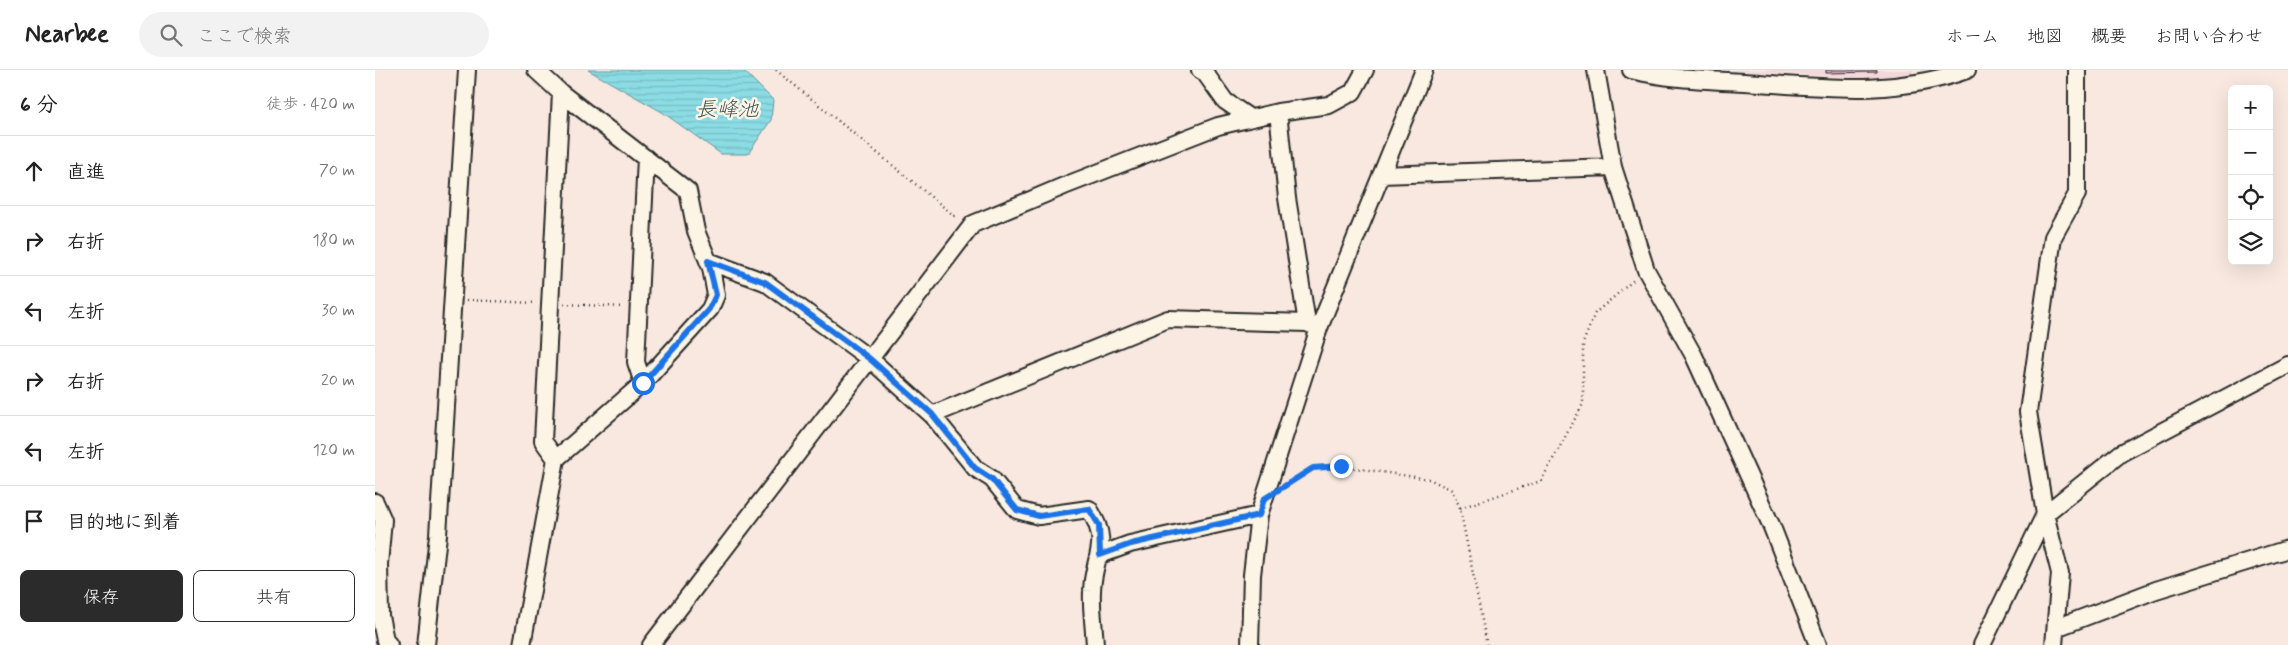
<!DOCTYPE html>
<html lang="ja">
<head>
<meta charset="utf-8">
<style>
  body { margin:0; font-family:Mynerve,"Klee One",sans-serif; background:#f2f2f2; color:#222 }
  .controls { position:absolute; right:15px; top:15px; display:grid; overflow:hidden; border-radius:8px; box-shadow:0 5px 20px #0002 }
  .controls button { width:45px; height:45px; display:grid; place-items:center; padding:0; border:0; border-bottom:1px solid #e0e0e0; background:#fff; color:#222; font:25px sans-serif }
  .stop { position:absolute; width:15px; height:15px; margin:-11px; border:4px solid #1a73e8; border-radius:50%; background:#fff }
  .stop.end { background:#1a73e8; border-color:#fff; box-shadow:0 1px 5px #0008 }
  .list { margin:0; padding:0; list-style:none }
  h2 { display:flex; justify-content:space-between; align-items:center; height:65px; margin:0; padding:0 20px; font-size:21px }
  h2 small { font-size:16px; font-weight:400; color:#767676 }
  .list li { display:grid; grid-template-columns:32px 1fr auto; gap:15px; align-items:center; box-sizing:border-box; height:70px; padding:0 20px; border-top:1px solid #e0e0e0 }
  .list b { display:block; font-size:19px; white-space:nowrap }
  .list em { font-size:16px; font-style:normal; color:#767676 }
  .actions { display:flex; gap:10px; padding:15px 20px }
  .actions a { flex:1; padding:11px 0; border:1px solid #2b2b2b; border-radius:8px; text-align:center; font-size:18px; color:#2b2b2b }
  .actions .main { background:#2b2b2b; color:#fff }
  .icon { flex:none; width:28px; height:28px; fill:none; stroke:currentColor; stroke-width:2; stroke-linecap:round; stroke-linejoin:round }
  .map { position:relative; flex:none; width:1913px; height:575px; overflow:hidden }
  header { display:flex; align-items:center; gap:30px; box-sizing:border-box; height:70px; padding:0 25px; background:#fff; border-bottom:1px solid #e0e0e0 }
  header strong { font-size:24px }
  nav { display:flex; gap:28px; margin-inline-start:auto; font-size:18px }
  .search { width:350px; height:45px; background:#f2f2f2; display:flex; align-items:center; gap:12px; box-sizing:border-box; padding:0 18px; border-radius:28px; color:#767676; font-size:19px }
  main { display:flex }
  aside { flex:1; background:#fff }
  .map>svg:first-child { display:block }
</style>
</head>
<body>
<header>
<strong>Nearbee</strong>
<div class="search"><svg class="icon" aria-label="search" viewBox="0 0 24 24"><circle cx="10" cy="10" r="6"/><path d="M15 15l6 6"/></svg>ここで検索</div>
<nav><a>ホーム</a><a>地図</a><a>概要</a><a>お問い合わせ</a></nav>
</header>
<main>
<aside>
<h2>6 分<small>徒歩 · 420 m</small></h2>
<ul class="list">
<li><svg class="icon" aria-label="ahead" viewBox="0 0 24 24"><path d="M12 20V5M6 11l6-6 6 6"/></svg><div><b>直進</b></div><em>70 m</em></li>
<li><svg class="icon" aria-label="right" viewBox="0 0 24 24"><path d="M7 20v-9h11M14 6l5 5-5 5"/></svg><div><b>右折</b></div><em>180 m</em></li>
<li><svg class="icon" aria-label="left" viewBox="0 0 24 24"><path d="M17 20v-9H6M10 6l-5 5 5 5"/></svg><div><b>左折</b></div><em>30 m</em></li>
<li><svg class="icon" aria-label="right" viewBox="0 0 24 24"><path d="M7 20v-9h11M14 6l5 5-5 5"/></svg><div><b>右折</b></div><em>20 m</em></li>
<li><svg class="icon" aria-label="left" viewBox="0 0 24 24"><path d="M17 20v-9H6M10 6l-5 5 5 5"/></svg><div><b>左折</b></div><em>120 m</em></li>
<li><svg class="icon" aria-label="arrive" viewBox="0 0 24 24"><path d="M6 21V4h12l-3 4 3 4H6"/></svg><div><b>目的地に到着</b></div></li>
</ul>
<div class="actions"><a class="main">保存</a><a>共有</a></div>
</aside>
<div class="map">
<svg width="1913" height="575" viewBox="0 0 1913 575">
  <defs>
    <pattern id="water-rules" width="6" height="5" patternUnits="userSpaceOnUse" patternTransform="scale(1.25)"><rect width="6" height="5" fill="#8bdce4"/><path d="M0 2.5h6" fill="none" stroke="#78bdc4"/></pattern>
  </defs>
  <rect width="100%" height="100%" fill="#f8e8e0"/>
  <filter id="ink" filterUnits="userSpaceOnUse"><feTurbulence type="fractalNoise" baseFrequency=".02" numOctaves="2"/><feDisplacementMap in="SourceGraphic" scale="10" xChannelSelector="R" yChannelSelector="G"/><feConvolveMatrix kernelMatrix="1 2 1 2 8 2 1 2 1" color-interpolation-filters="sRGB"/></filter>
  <g filter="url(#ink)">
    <!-- built -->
    <path fill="#f4d8d9" d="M1353,0H1538V5L1505,9Z"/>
    <!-- water -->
    <path fill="url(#water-rules)" stroke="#65959a" d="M213,0H368L398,30L396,50L373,84H346L287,42Z"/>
    <!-- building -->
    <path fill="#eab3ca" stroke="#2b2b2b" d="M1451,0H1502V2L1451,3Z"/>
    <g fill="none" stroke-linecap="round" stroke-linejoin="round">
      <defs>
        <path id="minor" d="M161,0L186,23
          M825,0L830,3L850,31L875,48
          M1221,0L1238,97L1271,200L1319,286L1397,457L1443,575
          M1256,0C1292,9 1332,10 1369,12C1447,17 1516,27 1592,0
          M903,42L912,128L932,253
          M1006,105L1238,97
          M333,191L390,212L495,289L557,345L600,398L617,409L642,440L664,446L714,439C737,474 718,486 717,521C716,538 719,557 720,575
          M268,313L261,292L271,88
          M557,345L793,249L932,253L944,258
          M0,432L8,450L4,494L5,546L10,570L14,575
          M725,485L755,474L884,445
          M1681,558L1781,520L1913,479
          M51,575L63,465L92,0
          M147,575L181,389L268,313L335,239L341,225L336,198L321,161L313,121L186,23L168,371L181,389
          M276,575L598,154L689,116L843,56L903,42L954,35L978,22L990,0
          M875,575L877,505L884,445L944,258L1049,0
          M1607,575L1670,444L1746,383L1913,295
          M1679,575L1685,503L1670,444L1653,342L1678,167L1702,124V0"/>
      </defs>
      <!-- minor casing -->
      <use href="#minor" stroke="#2b2b2b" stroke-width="20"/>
      <!-- path -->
      <path stroke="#2b2b2b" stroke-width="2.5" stroke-dasharray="1 4" stroke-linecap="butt" d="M401,0L582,148
        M92,230L161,233
        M189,234L248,237
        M910,417L937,398L966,396L1054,409L1077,420L1085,438
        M1112,575L1085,438L1166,411L1208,334V273L1220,243L1260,209"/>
      <!-- minor -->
      <use href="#minor" stroke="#fcf5e5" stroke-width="16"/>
    </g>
  </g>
  <g fill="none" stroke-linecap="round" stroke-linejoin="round" filter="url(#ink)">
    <!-- route -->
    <path stroke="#1a73e8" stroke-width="6" d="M268,313L334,239L341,225L333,191L390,212L495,289L557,344L600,398L617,409L642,440L664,446L714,439L724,455L725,485L756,474L884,445L889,429L938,398L966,396"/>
  </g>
  <g text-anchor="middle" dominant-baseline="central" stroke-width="5" stroke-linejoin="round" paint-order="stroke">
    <!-- water labels -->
    <g font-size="21" font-style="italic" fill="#435759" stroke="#fcf5e5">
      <text x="352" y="40">長峰池</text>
    </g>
  </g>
</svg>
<div class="controls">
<button>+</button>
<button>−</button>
<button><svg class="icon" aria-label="locate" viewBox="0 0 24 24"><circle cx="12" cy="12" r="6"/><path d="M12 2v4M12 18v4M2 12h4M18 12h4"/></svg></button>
<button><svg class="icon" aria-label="layers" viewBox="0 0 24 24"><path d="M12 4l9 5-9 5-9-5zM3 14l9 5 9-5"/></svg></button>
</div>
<div class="stop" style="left:268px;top:313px"></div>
<div class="stop end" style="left:966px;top:396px"></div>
</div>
</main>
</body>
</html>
